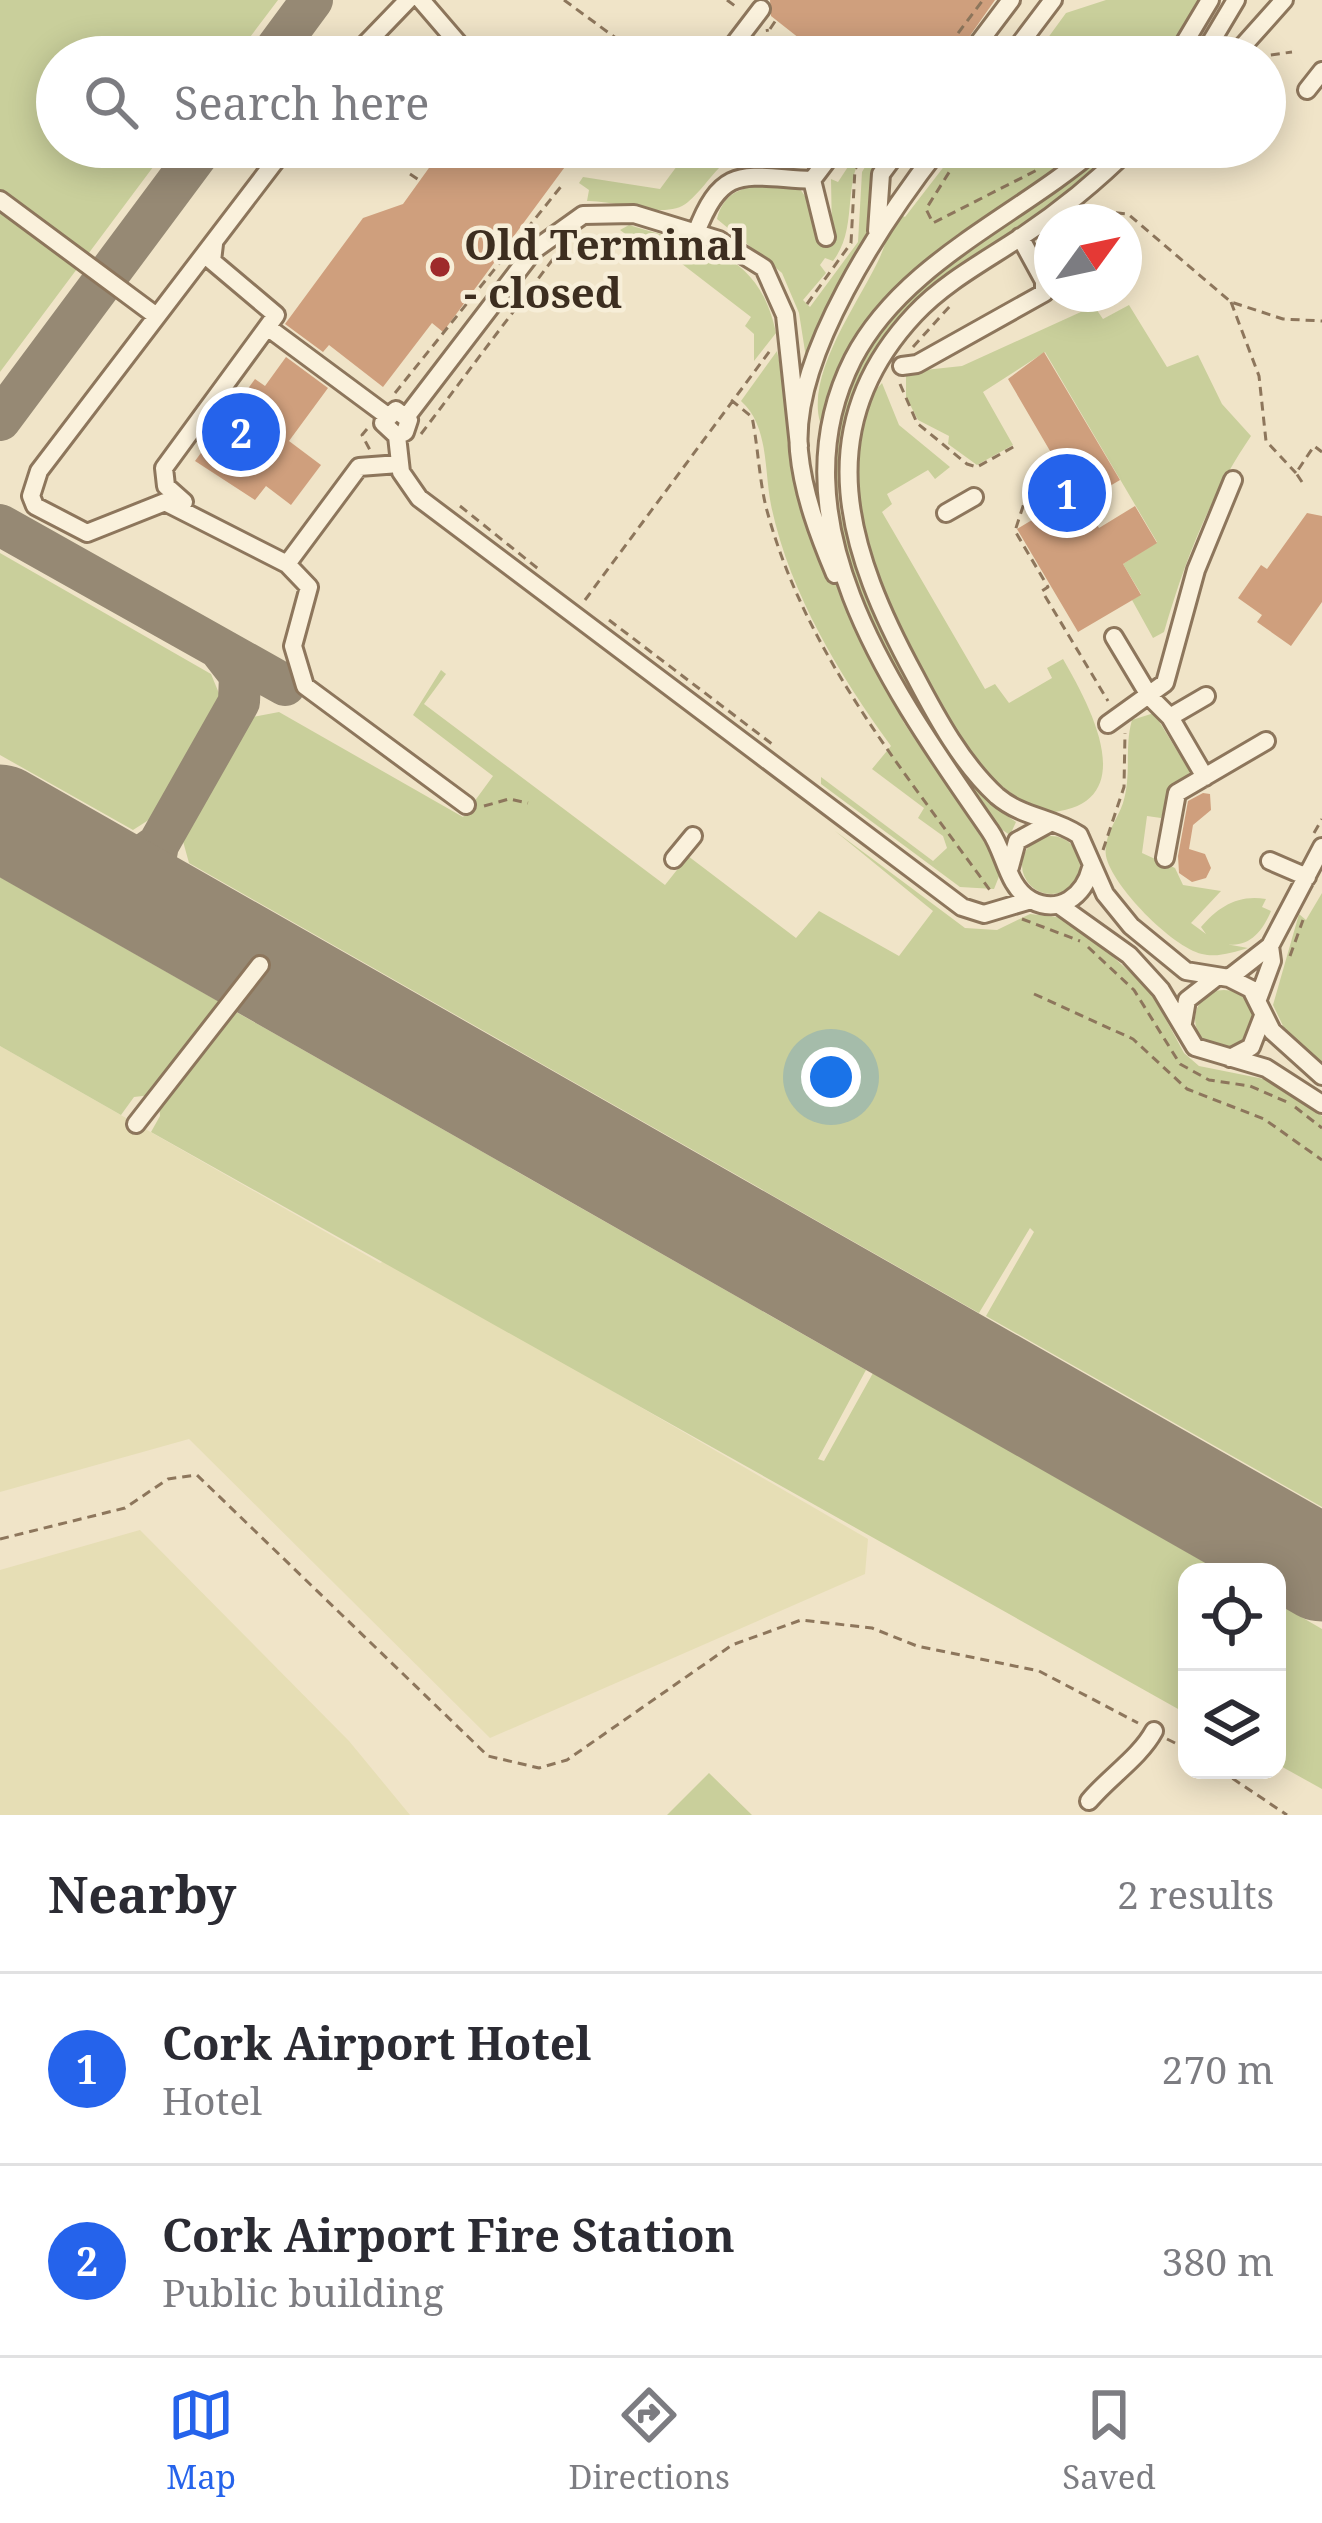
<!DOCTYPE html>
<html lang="en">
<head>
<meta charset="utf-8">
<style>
  body { margin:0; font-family:"Noto Serif",serif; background:#f2f2f3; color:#2b2b33 }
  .controls { position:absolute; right:36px; bottom:36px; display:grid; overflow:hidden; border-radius:24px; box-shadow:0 6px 30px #0003 }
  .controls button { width:108px; height:108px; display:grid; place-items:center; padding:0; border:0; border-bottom:3px solid #e1e1e2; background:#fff; color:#2b2b33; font:60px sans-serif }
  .compass { position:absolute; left:1034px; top:204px; width:108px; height:108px; border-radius:50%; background:#fff; box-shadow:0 6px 30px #0003; rotate:57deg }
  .you { position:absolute; left:831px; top:1077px; width:42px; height:42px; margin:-30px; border:9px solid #fff; border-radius:50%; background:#1a73e8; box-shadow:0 0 0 18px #1a73e833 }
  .badge { display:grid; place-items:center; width:78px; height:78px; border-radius:50%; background:#2563eb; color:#fff; font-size:39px; font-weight:700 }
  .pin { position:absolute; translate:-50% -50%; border:6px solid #fff; box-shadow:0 3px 12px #0006 }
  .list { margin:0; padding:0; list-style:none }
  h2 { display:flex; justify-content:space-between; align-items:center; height:156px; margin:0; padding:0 48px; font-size:51px }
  h2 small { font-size:39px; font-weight:400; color:#7c7c81 }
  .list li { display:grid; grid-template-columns:78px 1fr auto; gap:36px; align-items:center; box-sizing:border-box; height:192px; padding:0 48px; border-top:3px solid #e1e1e2 }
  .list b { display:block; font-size:45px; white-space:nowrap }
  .list p { margin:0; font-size:39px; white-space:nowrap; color:#7c7c81 }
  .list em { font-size:39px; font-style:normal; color:#7c7c81 }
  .icon { flex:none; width:66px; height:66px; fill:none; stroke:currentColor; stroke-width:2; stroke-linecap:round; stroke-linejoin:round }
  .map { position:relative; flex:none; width:1322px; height:1815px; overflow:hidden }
  .search { position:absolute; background:#fff; box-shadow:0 6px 30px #0003; left:36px; right:36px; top:36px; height:132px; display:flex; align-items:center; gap:30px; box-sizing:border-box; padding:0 42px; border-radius:66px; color:#7c7c81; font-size:45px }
  .sheet { height:540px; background:#fff }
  nav { display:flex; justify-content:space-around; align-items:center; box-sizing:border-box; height:168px; border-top:3px solid #e1e1e2; background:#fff; font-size:33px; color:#7c7c81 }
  nav a { display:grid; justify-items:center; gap:6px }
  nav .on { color:#2563eb }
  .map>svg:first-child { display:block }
</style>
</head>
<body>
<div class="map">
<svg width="1322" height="1815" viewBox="0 0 1322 1815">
  <rect width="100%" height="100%" fill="#f0e4c8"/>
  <!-- farmland -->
  <path fill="#e6deb5" d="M0,1046L380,1263L387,1260L868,1539L865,1574L490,1738L189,1439L0,1492Z
    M140,1530L349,1741L410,1815H0V1570Z"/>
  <!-- green -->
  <path fill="#c9cf9b" d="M0,0H278L235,57H57V147H168L0,372Z
    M1106,0H1201L1166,57H1034L1066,13Z
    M691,147H751L750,155L757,147H786L808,163L791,170L720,167C709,178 700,192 688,202C667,221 616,200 587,201L589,190L579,183L583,177L660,189Z
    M861,147H867C840,182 860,226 833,261L825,258L820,265L826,273L803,300L810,307L858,242L862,172L868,162L874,166L868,238L807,364L799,313L782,273L717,219C727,178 768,186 800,189L832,235L831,179L838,182Z
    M959,147H1087L895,289L852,346L820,422C806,372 860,301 880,257C887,241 889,228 899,214L905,217Z
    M1109,147H1119C1060,206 987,243 923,295C865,342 828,435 840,509C848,554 867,596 887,637C917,702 954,782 1016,822L1010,835C971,813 906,699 886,656C872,626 856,595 846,564C815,473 840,360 912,295C973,240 1047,204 1109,147Z
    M629,225C701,248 758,248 776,333L754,361V334L745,326L751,317L647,237L639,244L620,230Z
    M1129,305L1167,367L1198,355L1222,404L1251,436C1209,498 1185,560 1164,632L1153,638L1132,600L1141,594L1123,564L1157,542L1045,352L983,392L1013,445L977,465L948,444L949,436L918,420L906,397V372L962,366L1094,306L1103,319Z
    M777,351L818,547L904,723L993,855L1000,874L994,889L960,887L821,784V777L933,861L947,848L943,836L918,818L924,808L872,769L891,746C840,676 789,592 771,505C764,470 769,426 741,401Z
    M882,383L899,425L950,467L935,479L928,470L887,494L892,504L882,512L985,689L995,684L1009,703L1052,678L1047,668L1063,659C1092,709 1145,808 1044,813C1019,800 997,785 979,763C920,692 803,466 882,383Z
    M0,553L211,674L223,703L158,814L133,830L0,755Z
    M441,670L446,674L424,704L665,885L688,856L796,938L819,911L899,956L933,911L835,831L965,928L997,930L1030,914L1057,917L1083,930L1150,990L1184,1053L1199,1066L1264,1079L1322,1116V1507L986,1316L1034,1232L1030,1228L979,1313L189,863L181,834L248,718L279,712L463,817L493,776L413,715Z
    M1154,713L1190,772L1168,796L1161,818L1147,816L1142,853L1175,868L1183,885L1221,891L1191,923L1206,934L1201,927C1218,907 1238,894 1266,899L1262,907L1271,911C1261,935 1246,950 1220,943L1248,948C1234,952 1217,958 1202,954C1172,947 1112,886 1106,856C1103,836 1117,821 1123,803C1132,775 1124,747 1132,720Z
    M1022 865a29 29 0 1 1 58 0a29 29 0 1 1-58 0Z
    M0,877L223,1004L151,1095L134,1097L121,1115L0,1046Z
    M1322,893V1067L1285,1030L1273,1005L1299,914L1306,920Z
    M1195 1019a29 29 0 1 1 58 0a29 29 0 1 1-58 0Z
    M231,1009L866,1370L818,1459L824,1461L873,1373L1222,1572H1187V1714L151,1132L160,1116L159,1099Z
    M1277,1603L1322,1629V1789L1277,1764Z
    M709,1773L752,1815H667Z"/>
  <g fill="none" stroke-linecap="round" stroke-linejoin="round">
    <!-- taxiway -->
    <path stroke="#968974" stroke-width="42" d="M270,57L312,0
      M0,420L203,147
      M0,525L285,685
      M84,865L127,867L158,845
      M183,921C158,898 150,879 158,845L239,702L240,675L219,648"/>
    <!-- runway -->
    <path stroke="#968974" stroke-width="105" d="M0,817L1322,1569"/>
  </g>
  <!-- building -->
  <path fill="#cf9f7d" d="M770,0H995L955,57H823L771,16Z
    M444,147H552L570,160L443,332L432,323L383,387L329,345L323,352L285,324L363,218L403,204Z
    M1044,352L1120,480L1083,502L1099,528L1135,506L1157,543L1123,564L1141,595L1078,632L1017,529L1047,511L1032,485L1060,468L1008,379Z
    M286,357L328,388L289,441L321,465L291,505L266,486L255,500L195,461L255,379L265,386Z
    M1307,513L1322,516V602L1291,646L1257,622L1262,615L1238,598L1261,565L1267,569Z
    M1203,793L1210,794L1211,810L1193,825L1189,849L1205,854L1211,868L1206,878L1192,882L1179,873L1178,856L1188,801Z"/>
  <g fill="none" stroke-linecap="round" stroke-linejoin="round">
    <defs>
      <path id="minor" d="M421,0L470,57
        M353,57L408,0
        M717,57L732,47L761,9
        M968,57L1011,0
        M1010,57L1053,0
        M1176,57L1210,0
        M1202,57L1236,0
        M1233,57L1284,0
        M1307,90L1322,71
        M286,147L39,471L31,496L35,506L87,533L165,502L287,564L359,467L399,464
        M1131,147C1096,182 1059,212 1018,239C983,262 944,283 915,314C807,429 848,553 915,676C937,718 962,764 997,796C1023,818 1052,817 1079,835L1105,894L1131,926L1186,971L1229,978L1251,989L1272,1031L1322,1076
        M812,180L826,237
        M0,200L155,315
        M877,231L881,174L901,147
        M696,233C723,162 745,177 812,180L837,147
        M270,329L386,415
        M902,366L917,364L1044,293V281L1020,237
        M407,416L534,250L583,215L634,214L719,240L764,268L785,315L799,446
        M397,436L383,423L396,410L409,420L405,432L397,436L401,472L419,498L962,907L984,914L1031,900
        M184,502L166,486L164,468L276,315L212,261L214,244
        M946,513L974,497
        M287,564L309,587L293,646L305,686L466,805
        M835,574C819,536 803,494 799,451C791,356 884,219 940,147
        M1114,637L1150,697L1170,717
        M1108,724L1165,683L1196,570L1233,480
        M1205,777L1170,717L1206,696
        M1165,858L1177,793L1266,741
        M674,859L693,836
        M1270,861L1307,877
        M1010,867L1017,841L1048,824
        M1091,868C1084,896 1059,915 1031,900C1007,887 1005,852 990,831C900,700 769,525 853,359C903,262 1019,216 1098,147
        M1059,905L1129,955L1161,990L1195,1047L1266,1068L1322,1104
        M1229,978L1270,946L1322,847
        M1258,999L1272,961L1270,946
        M1183,1023L1187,1000L1214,979
        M1230,1058L1251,1047L1263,1016
        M136,1124L260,965
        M1089,1801C1109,1777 1140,1757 1154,1731"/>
    </defs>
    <!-- minor casing -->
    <use href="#minor" stroke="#8d765c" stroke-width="22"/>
    <!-- path -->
    <path stroke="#8d765c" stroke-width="3" stroke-dasharray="9 6" stroke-linecap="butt" d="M564,0L624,44L632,57
      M727,0L739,9
      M770,29L776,20
      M930,44L946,57
      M766,57L772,55L767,29
      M940,57L983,0
      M1256,57L1292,52
      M965,147L926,209L933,223L1039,169
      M1018,147L1038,167
      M410,174L422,182
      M1086,210L1128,214L1231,302L1283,319L1322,321
      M1231,302L1259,376L1266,441L1296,473
      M807,304L851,243L855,169L872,147
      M913,347L950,306
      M900,384L917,423L967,464L977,467L1015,446
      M395,393L563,184
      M731,400L752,417C758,446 759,478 766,507C805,655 905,772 992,893
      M367,429L362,435L371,452
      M421,434L556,255
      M1302,482L1296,473L1314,446L1322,452
      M1028,491L1015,531L1048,587L1042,591L1108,701
      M460,506L541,571
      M585,600L772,348
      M609,620L772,744
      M484,806L509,799L528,803
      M1314,833L1322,819
      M1103,850L1124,787L1125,733
      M1022,919L1080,941
      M1088,947L1134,990L1180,1064L1209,1080L1250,1086L1287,1102
      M1290,956L1303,920
      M1034,994L1133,1039L1187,1089L1264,1119L1322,1160
      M1295,1107L1322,1128
      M0,1539L125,1508L168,1479L197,1475L488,1756L539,1768L567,1760L732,1645L801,1620L872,1628L917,1646L1039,1671L1138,1723
      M1167,1739L1187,1749
      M1220,1770L1287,1815"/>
    <!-- minor -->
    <use href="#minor" stroke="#faf1dc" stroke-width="16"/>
  </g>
  <!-- markers -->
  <circle fill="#9e2a2b" stroke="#f7eed8" stroke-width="4.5" cx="440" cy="267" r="12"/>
  <g text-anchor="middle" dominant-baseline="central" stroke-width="9" stroke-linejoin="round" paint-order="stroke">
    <!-- poi labels -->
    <g font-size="42" font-weight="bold" fill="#3d2e20" stroke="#f7eed8" text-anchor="start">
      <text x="464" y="243">Old Terminal<tspan x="464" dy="48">- closed</tspan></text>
    </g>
  </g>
</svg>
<div class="controls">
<button><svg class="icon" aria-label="locate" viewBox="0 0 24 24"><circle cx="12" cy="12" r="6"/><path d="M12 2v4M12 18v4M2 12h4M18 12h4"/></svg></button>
<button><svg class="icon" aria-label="layers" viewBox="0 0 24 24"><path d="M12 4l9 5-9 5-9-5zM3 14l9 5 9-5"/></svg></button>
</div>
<svg class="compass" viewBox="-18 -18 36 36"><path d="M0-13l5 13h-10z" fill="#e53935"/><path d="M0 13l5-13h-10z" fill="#7c7c81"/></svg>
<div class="you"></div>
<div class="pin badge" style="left:1067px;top:493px">1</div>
<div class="pin badge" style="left:241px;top:432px">2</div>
<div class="search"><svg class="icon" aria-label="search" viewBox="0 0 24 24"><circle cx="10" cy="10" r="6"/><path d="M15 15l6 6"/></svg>Search here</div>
</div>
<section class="sheet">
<h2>Nearby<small>2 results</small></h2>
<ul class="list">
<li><span class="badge">1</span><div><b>Cork Airport Hotel</b><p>Hotel</p></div><em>270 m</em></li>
<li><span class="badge">2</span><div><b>Cork Airport Fire Station</b><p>Public building</p></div><em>380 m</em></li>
</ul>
</section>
<nav>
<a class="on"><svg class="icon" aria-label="map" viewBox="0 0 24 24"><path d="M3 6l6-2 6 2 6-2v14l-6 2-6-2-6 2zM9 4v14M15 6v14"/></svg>Map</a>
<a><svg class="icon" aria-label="directions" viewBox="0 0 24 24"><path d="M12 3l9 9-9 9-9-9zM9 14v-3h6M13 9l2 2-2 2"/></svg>Directions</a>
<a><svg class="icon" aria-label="saved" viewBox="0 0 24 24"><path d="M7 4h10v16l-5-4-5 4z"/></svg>Saved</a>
</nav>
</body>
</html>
